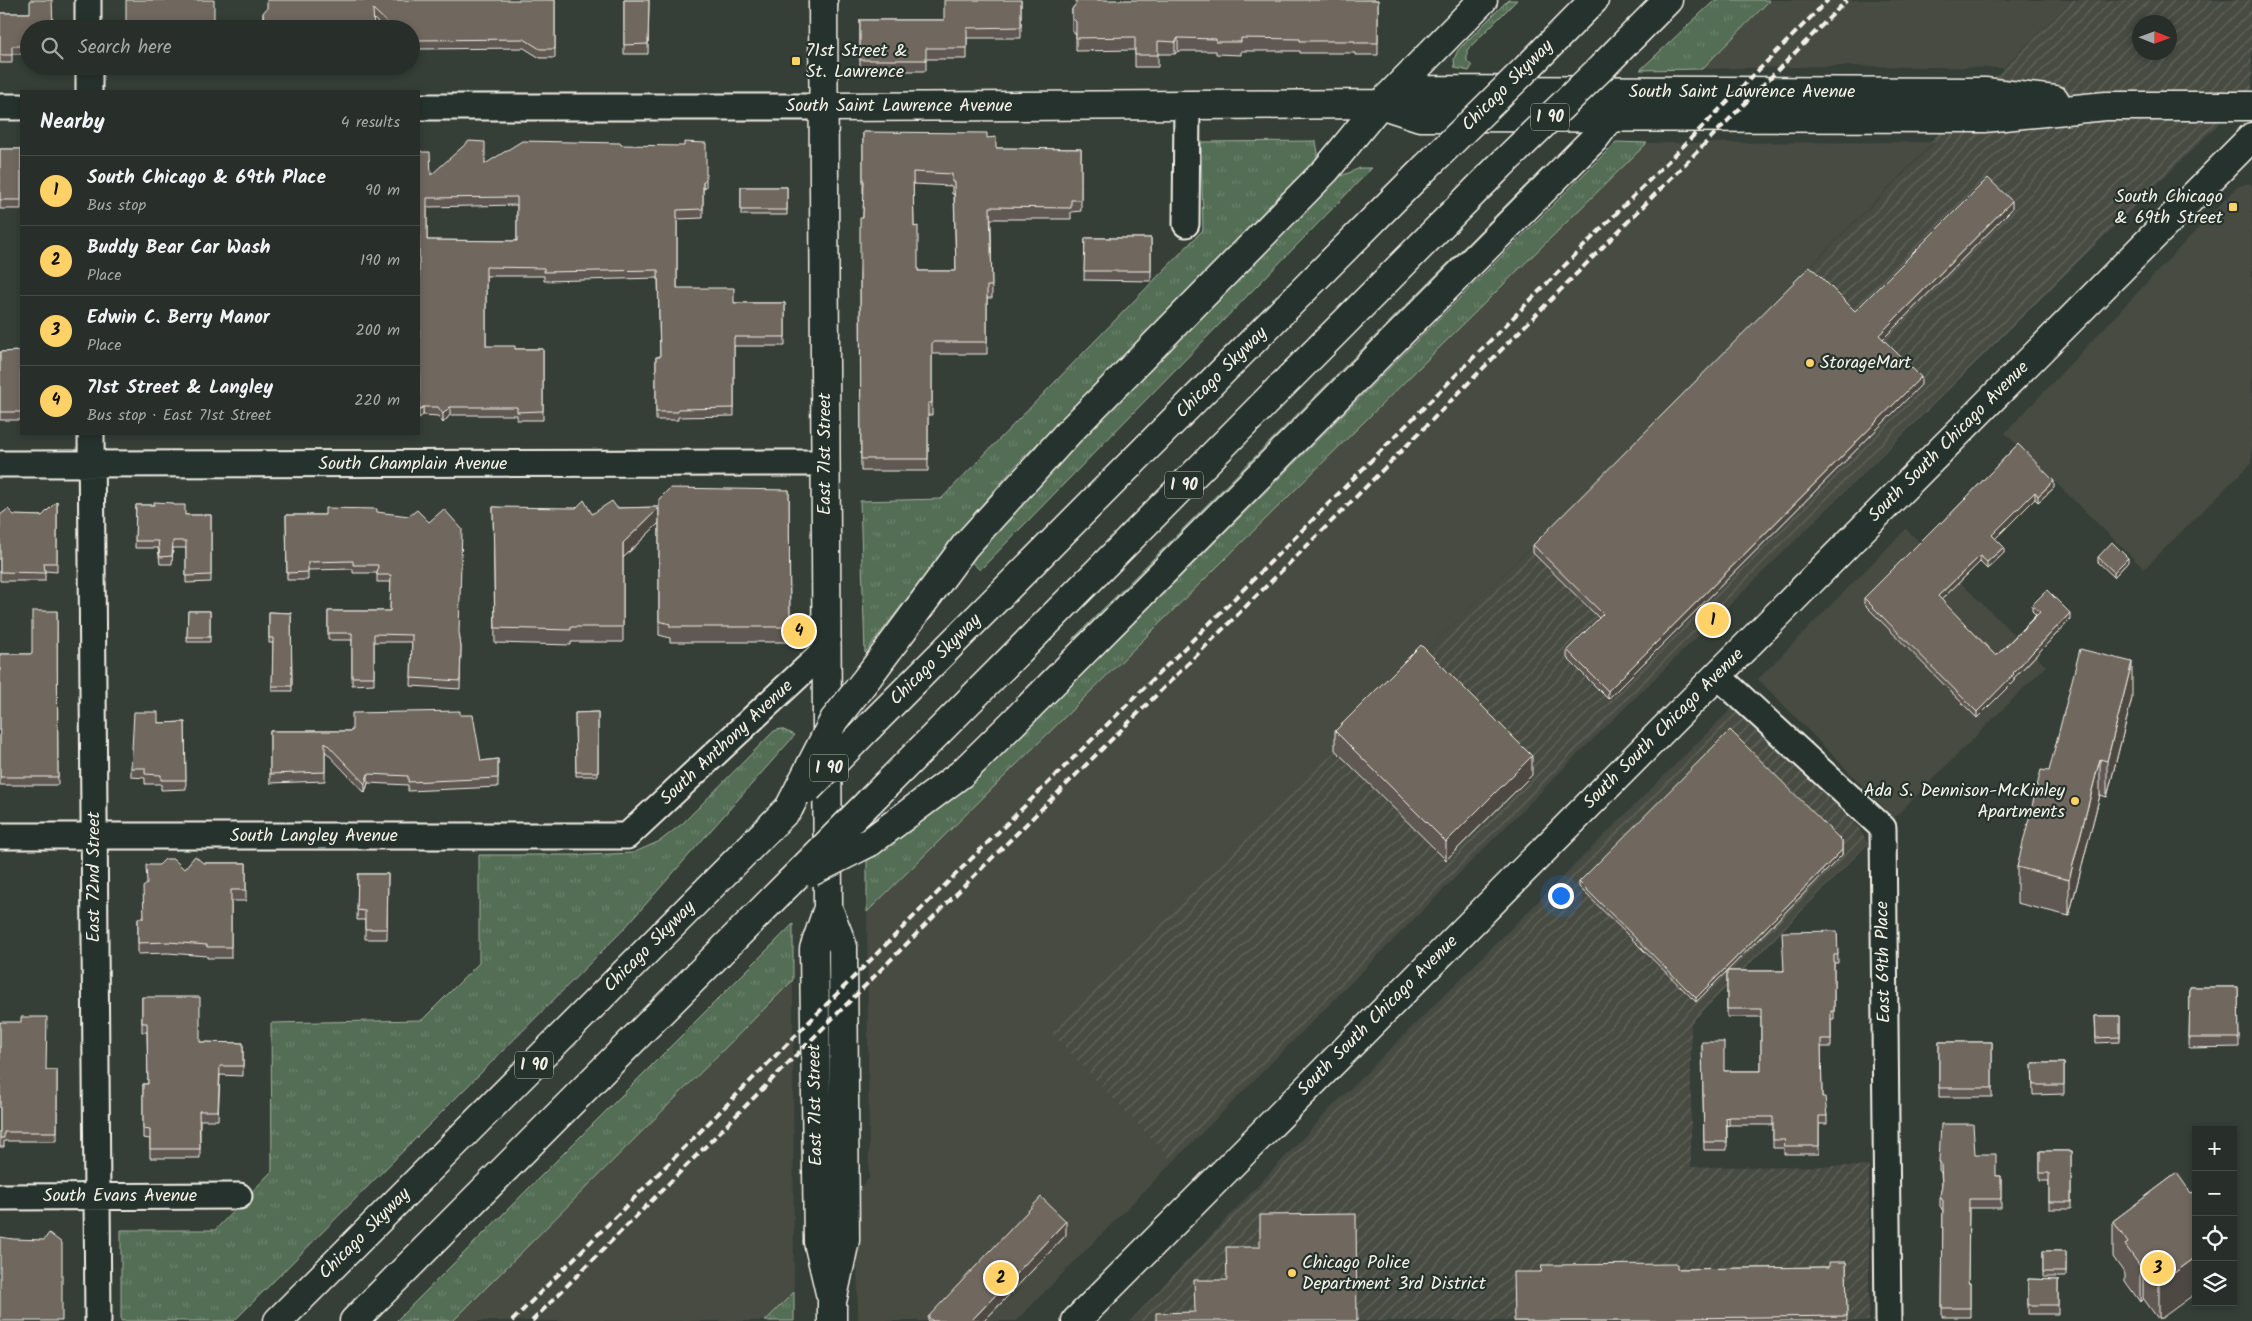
<!DOCTYPE html>
<html lang="en">
<head>
<meta charset="utf-8">
<style>
  body { margin:0; font-family:Kalam,sans-serif; background:#343a35; color:#f1f3f6 }
  .controls { position:absolute; right:15px; bottom:15px; display:grid; overflow:hidden; border-radius:0px; box-shadow:0 2px 8px #0003 }
  .controls button { width:45px; height:45px; display:grid; place-items:center; padding:0; border:0; border-bottom:1px solid #444a46; background:#282e29; color:#f1f3f6; font:25px sans-serif }
  .compass { position:absolute; left:2132px; top:15px; width:45px; height:45px; border-radius:50%; background:#282e29; box-shadow:0 2px 8px #0003; rotate:91deg }
  .you { position:absolute; left:1560px; top:895px; width:18px; height:18px; margin:-12px; border:4px solid #fff; border-radius:50%; background:#1a73e8; box-shadow:0 0 0 8px #1a73e833 }
  .badge { display:grid; place-items:center; width:32px; height:32px; border-radius:50%; background:#ffd166; color:#111; font-size:16px; font-weight:700 }
  .pin { position:absolute; translate:-50% -50%; border:2px solid #fff; box-shadow:0 1px 5px #0006 }
  .list { margin:0; padding:0; list-style:none }
  h2 { display:flex; justify-content:space-between; align-items:center; height:65px; margin:0; padding:0 20px; font-size:21px }
  h2 small { font-size:16px; font-weight:400; color:#a5a8a8 }
  .list li { display:grid; grid-template-columns:32px 1fr auto; gap:15px; align-items:center; box-sizing:border-box; height:70px; padding:0 20px; border-top:1px solid #444a46 }
  .list b { display:block; font-size:19px; white-space:nowrap }
  .list p { margin:0; font-size:16px; white-space:nowrap; color:#a5a8a8 }
  .list em { font-size:16px; font-style:normal; color:#a5a8a8 }
  .icon { flex:none; width:28px; height:28px; fill:none; stroke:currentColor; stroke-width:2; stroke-linecap:round; stroke-linejoin:round }
  .map { position:relative; flex:none; width:2252px; height:1321px; overflow:hidden }
  .search { position:absolute; background:#282e29; box-shadow:0 2px 8px #0003; left:20px; top:20px; width:400px; height:55px; display:flex; align-items:center; gap:12px; box-sizing:border-box; padding:0 18px; border-radius:28px; color:#a5a8a8; font-size:19px }
  .panel { position:absolute; background:#282e29; box-shadow:0 2px 8px #0003; left:20px; top:90px; width:400px; height:345px; border-radius:0px }
  .map>svg:first-child { display:block }
</style>
</head>
<body>
<div class="map">
<svg width="2252" height="1321" viewBox="0 0 2252 1321">
  <defs>
    <pattern id="industrial-furrows" width="10" height="10" patternUnits="userSpaceOnUse" patternTransform="scale(1.25)"><rect width="10" height="10" fill="#474b43"/><path d="M-1 1l2-2M0 10L10 0M9 11l2-2" fill="none" stroke="#62655e"/></pattern>
    <pattern id="grass-tufts" width="24" height="20" patternUnits="userSpaceOnUse" patternTransform="scale(1.25)"><rect width="24" height="20" fill="#536e55"/><path d="M3 7l-1-3M5 7V3M7 7l1-3M15 17l-1-3M17 17v-4M19 17l1-3" fill="none" stroke="#6c836d"/></pattern>
  </defs>
  <rect width="100%" height="100%" fill="#353e37"/>
  <filter id="ink" filterUnits="userSpaceOnUse"><feTurbulence type="fractalNoise" baseFrequency=".02" numOctaves="2"/><feDisplacementMap in="SourceGraphic" scale="10" xChannelSelector="R" yChannelSelector="G"/><feConvolveMatrix kernelMatrix="1 2 1 2 8 2 1 2 1" color-interpolation-filters="sRGB"/></filter>
  <g filter="url(#ink)">
    <!-- built -->
    <path fill="#474b43" d="M1770,0H2072L2003,68L1839,66L1702,69Z
      M1934,142L1050,1030L1173,1162L1016,1321H858L856,1192L869,1178L867,912L1647,143Z
      M2248,183L2252,185V464H2250L2144,569L2005,433L2237,187Z
      M1906,529L2046,666L1894,818L1758,679Z
      M793,980L794,1292L765,1321H453Z"/>
    <!-- industrial -->
    <path fill="url(#industrial-furrows)" fill-rule="evenodd" d="M2072,0H2252V91L1572,760L1173,1162L1049,1030L1934,143L1930,142ZM2140,22H2170V52H2140Z
      M1735,705L1859,828L1868,844L1691,1023V1167L1869,1166V1321H1130L1332,1107Z"/>
    <!-- grass -->
    <path fill="url(#grass-tufts)" stroke="#a4b09e" d="M1508,0H1517L1467,50V61L1472,66L1469,71L1455,68L1454,59L1458,50Z
      M1715,0H1770L1702,69L1640,70Z
      M1316,141L1318,153L1313,167L1018,463L960,530L865,653L860,501L941,499L1203,230L1201,142Z
      M1616,142L1647,143L867,912V861L991,760L1108,649Z
      M1551,167L1111,610L1072,640L1543,168Z
      M1360,168H1372L980,570L968,559L1035,481L1339,177Z
      M781,729L795,735L622,931L234,1321H121V1230H215L272,1171L271,1023L422,1020L479,963V855H586L633,853L660,841L683,823L774,731Z
      M793,924V980L453,1321H396Z
      M794,1292V1321H765Z"/>
    <g fill="none" stroke-linecap="round" stroke-linejoin="round">
      <defs>
        <path id="minor" d="M88,0V29
          M89,66V91
          M0,107H21
          M419,107H824
          M1186,224L1187,105
          M91,434L98,1321
          M0,464L825,463
          M1717,675L1883,828L1888,1321
          M0,836H627L826,650
          M0,1197L239,1196"/>
        <path id="tertiary" d="M1385,100L1483,0
          M1380,104L1422,90L1985,92L2055,100
          M824,107L1380,104L1420,117L1984,118L2106,106H2252"/>
        <path id="secondary" d="M823,0L828,908L843,947L845,1240L832,1302V1321
          M828,908L814,949L818,1242L830,1293
          M1076,1321L2252,137"/>
        <path id="motorway" d="M1529,66L1594,0
          M1603,66L1668,0
          M868,677L965,546L1067,434L1326,170L1380,104
          M868,728L1425,168
          M869,802L1498,168
          M870,842L961,774L1011,725L1594,139L1610,118L1612,91
          M278,1321L789,808
          M354,1321L789,883"/>
      </defs>
      <!-- minor casing -->
      <use href="#minor" stroke="#f4f1e8" stroke-width="29"/>
      <!-- tertiary casing -->
      <use href="#tertiary" stroke="#f4f1e8" stroke-width="31"/>
      <!-- secondary casing -->
      <use href="#secondary" stroke="#f4f1e8" stroke-width="31"/>
      <!-- motorway casing -->
      <use href="#motorway" stroke="#f4f1e8" stroke-width="31"/>
      <!-- minor -->
      <use href="#minor" stroke="#26332d" stroke-width="25"/>
      <!-- tertiary -->
      <use href="#tertiary" stroke="#26332d" stroke-width="28"/>
      <!-- secondary -->
      <use href="#secondary" stroke="#26332d" stroke-width="28"/>
      <!-- motorway -->
      <use href="#motorway" stroke="#26332d" stroke-width="28"/>
      <!-- rail -->
      <path stroke="#f4f1e8" stroke-width="4" stroke-dasharray="8 4" stroke-linecap="butt" d="M512,1321L960,870L1223,610L1828,0
        M532,1321L986,864L1341,512L1847,0"/>
      <defs>
        <path id="motorway-bridge" d="M1425,168L1529,66
          M1498,168L1603,66
          M808,789L868,728
          M789,808L834,720L868,677
          M811,872L870,842
          M789,883L869,802"/>
      </defs>
      <!-- motorway-bridge casing -->
      <use href="#motorway-bridge" stroke="#f4f1e8" stroke-width="31" stroke-linecap="butt"/>
      <!-- motorway-bridge -->
      <use href="#motorway-bridge" stroke="#26332d" stroke-width="28"/>
    </g>
    <!-- wall -->
    <path fill="#605952" stroke="#f4f1e8" fill-rule="evenodd" d="M52,0L29,29V54H12V63H0V13H30Z
      M555,0V58H540L524,48L418,49L412,55L411,54V29H385L373,18L374,29H264L263,22V13Z
      M624,0H649L648,54H624Z
      M1021,0V38H967V59H926V71H860V20H944Z
      M1378,0V55H1355V53H1300V51H1241V55L1216,54V51H1178L1175,54H1158V67H1135V50L1076,51V34L1072,31V9L1076,4Z
      M863,132L987,138L996,148L1081,149V211L1071,212V219H991L992,298H987V354H932V415H928V471H861L860,276L864,193H863ZM913,184L952,186V194H954L956,271H918L914,227Z
      M621,145L706,187L703,190V218L677,219V288L734,303H785V346H734V416L678,417V420H656V357H660L658,278L544,281V276H486V346L515,349H543V420H517V415H450L443,423L438,416L423,415L419,150L431,175L485,164ZM517,205V241L427,240V207Z
      M0,149H21V209H0Z
      M741,187H787V215H741Z
      M2012,209L1883,339L1921,385L1608,699L1567,658V650L1599,618L1533,553V545L1855,311Z
      M1085,238H1151V281L1084,280Z
      M21,351V420H0V352Z
      M2018,444L2054,488L2038,502L2035,499L1995,538L2004,553L1987,569L1980,562L1941,600L1996,656L2036,615L2032,611V605L2070,620L2014,678V681L1977,718L1864,604V598L1942,523Z
      M789,490L790,642H670V638L659,635V523L623,558V642H571V645L495,643L493,507L592,514L617,508L659,507Z
      M57,501V572L45,571V581H0V515L42,516Z
      M136,505H173L185,515H211V582L186,583V548H173L172,564H160L158,548H135Z
      M377,512L459,634L461,647L460,689L411,686L412,642H374V684L352,685V640H328V611H390L391,582H377V573H353V569L308,570V580H287L286,515H325Z
      M2098,557L2128,562L2114,577L2098,562Z
      M57,611L58,785H0V654H32Z
      M188,611H210V642H187Z
      M269,612L291,613L292,691H272L273,643H269Z
      M2132,698L2107,797L2100,795L2069,916L2017,903V867L2049,771Z
      M598,712V776H576L575,713Z
      M460,715L481,761L498,759V787L408,791V785L368,783L365,793L325,751V781L270,783V731H352Z
      M185,722L186,789L161,790V784H145V778L131,777V768L158,723Z
      M1335,731L1532,775L1446,860L1335,750Z
      M1842,841V855L1696,1002L1579,887V882Z
      M203,863H246V901H231V958H207V956L168,953L138,954V918H144L146,885L184,869Z
      M358,874H388L387,939H365V920H357Z
      M1837,931L1838,963H1834V1019H1831V1047H1821L1822,1097L1827,1116V1124H1819V1154H1784V1148H1773V1125H1729L1727,1126V1150H1704L1702,1042L1724,1071H1761V1017H1727V971H1783Z
      M2190,987H2238L2239,1047L2189,1048Z
      M142,997L200,1042L243,1043V1076L220,1075L218,1120H200V1158H150V1139L143,1138V1084H148L147,1032H142Z
      M2095,1016H2120V1042L2096,1043Z
      M0,1022L46,1070H57V1141H4V1147H0Z
      M1939,1042H1992V1097H1939Z
      M2032,1063H2064V1094L2033,1095Z
      M2040,1151H2071V1209H2049V1181H2040Z
      M1975,1154L1996,1176H2001V1208H1969L1968,1283H1970V1317H1942L1943,1211L1940,1206V1196L1942,1185L1941,1173L1939,1170V1161Z
      M2177,1173L2159,1320L2143,1298L2140,1302L2125,1281V1274L2113,1257V1221Z
      M1066,1235L984,1321H928V1317Z
      M2043,1251H2066V1277H2043Z
      M1846,1262L1847,1321H1514L1677,1269L1829,1267Z
      M2028,1279L2058,1280V1314H2028Z"/>
    <!-- shaded-wall -->
    <path fill="#4e4942" stroke="#f4f1e8" d="M1178,38V51L1175,54V42Z
      M418,40V49L412,55V46Z
      M706,179V187L703,190V182Z
      M2012,201V209L1879,343V335Z
      M1921,377V385L1608,699V691Z
      M423,407V415L419,418V410Z
      M450,407V415L443,423V414Z
      M2054,481V488L2038,502V496Z
      M2035,492V499L1992,542V535Z
      M659,508V523L623,558V543Z
      M2004,547V553L1987,569V562Z
      M1980,556V562L1938,603V596Z
      M2128,558V562L2114,577V572Z
      M2070,613V620L2014,678V681L1977,718V712L2013,673Z
      M2132,662V698L2107,797V761Z
      M1532,756V775L1446,860V842Z
      M2100,759V795L2069,916V880Z
      M368,774V783L365,793V784Z
      M1842,850V855L1696,1002V998Z
      M1729,1117V1125L1726,1126V1118Z
      M1066,1221V1235L984,1321H971Z
      M2196,1257V1293L2159,1320V1284Z
      M2143,1262V1298L2140,1302V1266Z"/>
    <!-- building -->
    <path fill="#70685f" stroke="#f4f1e8" fill-rule="evenodd" d="M30,0H52L53,29H29V46H12V55H0V13H30Z
      M126,0H214V29H126Z
      M267,0H555V49H540L524,39L418,40L412,46L411,45V29H394L373,9L374,29H268V26L264,23L263,13L267,8Z
      M624,0H649L648,44L624,45Z
      M944,0H1021V27L967,28V48H926V60H860V20H944Z
      M1076,0H1378V43H1355V41H1300V39L1241,38V42H1216V39L1178,38L1175,42L1158,41V55H1135V37L1076,38V22L1072,18V9L1076,4Z
      M863,132L987,133V138L996,137V148L1081,149V200H1071V208L990,207L992,286H987V342H932V403H928V459H861L860,265V218H863L864,181H863ZM913,172L952,174V182H954L956,271H918V226L914,227Z
      M469,141L485,142V164L522,141L621,143V145L684,146V142L706,143V179L703,182V209L677,210V288H734V303H785V337H734V408L678,409V412H656V357H660L658,270L544,272V268L486,267V346H515V349H543V411L517,412V407H450L443,414L438,407H423L419,410V150L422,152H430L431,175ZM517,197V241L427,240V198Z
      M0,149H21V200H0Z
      M1988,178L2012,201L1879,335L1921,377L1608,691L1567,650L1603,614L1533,545L1810,266L1855,311Z
      M741,187H787V210H741Z
      M1085,238H1151V271H1084Z
      M21,351V412H0V352Z
      M2018,444L2054,481L2038,496L2035,492L1992,535L2004,547L1987,562L1980,556L1938,596L1996,656L2040,612L2032,605L2047,590L2070,613L2013,673L2014,674L1977,712L1864,598L1940,522L1942,523Z
      M670,488L789,490L790,627H670V624L659,621V508L623,543V627H571V630L495,628L493,507L576,508L584,500L592,514L612,501L617,508L659,507V499Z
      M57,501V563H44L45,573L0,572V515L8,509L14,515L42,516Z
      M154,502L173,503V505H185V515H211V575L186,576V541H173L172,556L160,557L158,541H135L136,505H154Z
      M325,508L377,509V512L409,516L417,510L429,522L444,509L462,529L459,632L461,647L460,681L411,678L412,635L374,634V677H352V633H328V611H390L391,575H377L378,565H353V561L308,562V572L287,573L286,515H325Z
      M2112,542L2128,558L2114,572L2098,557Z
      M32,611H57L58,777H0V654H32Z
      M188,611H210V637H187Z
      M269,612L291,613L292,686H272L273,638H269Z
      M1421,645L1532,756L1446,842L1335,731Z
      M2080,649L2132,662L2107,761L2100,759L2069,880L2017,867L2041,770L2049,771Z
      M460,711V715H473L481,761L498,759V778L408,782V776L368,774L365,784L325,742V772L270,774V731H352V713Z
      M134,712H158V723L185,722L186,780H161V775L145,774V768H131Z
      M598,712V772H576L575,713Z
      M1730,730L1842,841V850L1696,998L1579,882Z
      M195,856L203,863H246V890H231V947H207V945L168,942L138,943V918H144L143,887L147,884L146,865H159L165,859H174L184,869Z
      M358,874H388L387,929H365V911L357,910Z
      M1837,931L1838,955H1834V1011H1831V1039H1821L1822,1097H1825L1827,1116H1819V1146H1784L1785,1140H1773V1117H1729L1726,1118L1727,1142H1704L1702,1042H1724V1071H1761V1009H1727V971H1784L1782,932Z
      M2190,987H2238L2239,1038H2189Z
      M142,997H200V1042L243,1043V1066H220L218,1111H199L200,1149H150V1130L143,1129V1084H148L147,1023H142Z
      M2095,1016H2120V1037L2096,1038Z
      M21,1017H47L46,1070H57V1132H4V1138H0V1022H21Z
      M1939,1042H1992V1088H1939Z
      M2032,1063H2064V1085H2033Z
      M1941,1124H1973L1975,1154H1996V1176H2001V1199H1969L1968,1283H1970V1308H1942L1943,1201L1940,1196L1942,1184L1941,1164L1939,1161Z
      M2040,1151H2071V1202H2049V1173H2040Z
      M2177,1173L2191,1193L2196,1191V1257L2159,1284L2143,1262L2140,1266L2125,1245L2128,1243L2113,1221Z
      M1041,1197L1066,1221L971,1321H933L928,1317Z
      M1356,1214L1357,1321H1156V1313L1195,1312L1194,1280H1227L1226,1247H1260V1215Z
      M49,1233L62,1243V1321H0V1237L13,1239L44,1240Z
      M2043,1251H2066V1272H2043Z
      M1829,1262H1846L1847,1316L1677,1318V1321H1514L1513,1272H1541L1542,1265L1677,1264V1269L1829,1267Z
      M2028,1279L2058,1280V1305H2028Z"/>
  </g>
  <!-- markers -->
  <g fill="#ffd166" stroke="#26332d" stroke-width="2">
    <rect x="791" y="56" width="10" height="10" rx="2.5"/>
    <rect x="2228" y="202" width="10" height="10" rx="2.5"/>
    <circle cx="1810" cy="363" r="5"/>
    <circle cx="2075" cy="801" r="5"/>
    <circle cx="1292" cy="1273" r="5"/>
  </g>
  <g text-anchor="middle" dominant-baseline="central" stroke-width="4.5" stroke-linejoin="round" paint-order="stroke">
    <!-- shield labels -->
    <g fill="#26332d" stroke="#b6b8b0" stroke-width="1">
      <rect x="1531" y="103.5" width="38" height="27" rx="4"/>
      <rect x="1165" y="471.5" width="38" height="27" rx="4"/>
      <rect x="810" y="754.5" width="38" height="27" rx="4"/>
      <rect x="515" y="1051.5" width="38" height="27" rx="4"/>
    </g>
    <g font-size="16" font-weight="bold" fill="#f4f1e8">
      <text x="1550" y="117">I 90</text>
      <text x="1184" y="485">I 90</text>
      <text x="829" y="768">I 90</text>
      <text x="534" y="1065">I 90</text>
    </g>
    <!-- poi labels -->
    <g font-size="18" fill="#f4f1e8" stroke="#26332d" text-anchor="start">
      <text x="806" y="51">71st Street &amp;<tspan x="806" dy="21">St. Lawrence</tspan></text>
      <text x="2223" y="197" text-anchor="end">South Chicago<tspan x="2223" dy="21">&amp; 69th Street</tspan></text>
      <text x="1820" y="363">StorageMart</text>
      <text x="2065" y="791" text-anchor="end">Ada S. Dennison-McKinley<tspan x="2065" dy="21">Apartments</tspan></text>
      <text x="1302" y="1263">Chicago Police<tspan x="1302" dy="21">Department 3rd District</tspan></text>
    </g>
    <!-- street labels -->
    <g font-size="18" fill="#f4f1e8" stroke="#26332d">
      <text transform="translate(1508 86) rotate(-45)">Chicago Skyway</text>
      <text x="1742" y="92">South Saint Lawrence Avenue</text>
      <text x="899" y="106">South Saint Lawrence Avenue</text>
      <text transform="translate(1222 373) rotate(-45)">Chicago Skyway</text>
      <text transform="translate(1949 442) rotate(-45)">South South Chicago Avenue</text>
      <text transform="translate(825 454) rotate(-90)">East 71st Street</text>
      <text x="413" y="464">South Champlain Avenue</text>
      <text transform="translate(936 660) rotate(-45)">Chicago Skyway</text>
      <text transform="translate(1664 729) rotate(-45)">South South Chicago Avenue</text>
      <text transform="translate(727 743) rotate(-43)">South Anthony Avenue</text>
      <text x="314" y="836">South Langley Avenue</text>
      <text transform="translate(94 877) rotate(-90)">East 72nd Street</text>
      <text transform="translate(650 947) rotate(-45)">Chicago Skyway</text>
      <text transform="translate(1884 962) rotate(-91)">East 69th Place</text>
      <text transform="translate(1378 1016) rotate(-45)">South South Chicago Avenue</text>
      <text transform="translate(816 1105) rotate(-91)">East 71st Street</text>
      <text x="120" y="1196">South Evans Avenue</text>
      <text transform="translate(365 1234) rotate(-45)">Chicago Skyway</text>
    </g>
  </g>
</svg>
<div class="controls">
<button>+</button>
<button>−</button>
<button><svg class="icon" aria-label="locate" viewBox="0 0 24 24"><circle cx="12" cy="12" r="6"/><path d="M12 2v4M12 18v4M2 12h4M18 12h4"/></svg></button>
<button><svg class="icon" aria-label="layers" viewBox="0 0 24 24"><path d="M12 4l9 5-9 5-9-5zM3 14l9 5 9-5"/></svg></button>
</div>
<svg class="compass" viewBox="-18 -18 36 36"><path d="M0-13l5 13h-10z" fill="#e53935"/><path d="M0 13l5-13h-10z" fill="#a5a8a8"/></svg>
<div class="you"></div>
<div class="pin badge" style="left:1713px;top:620px">1</div>
<div class="pin badge" style="left:1001px;top:1278px">2</div>
<div class="pin badge" style="left:2158px;top:1268px">3</div>
<div class="pin badge" style="left:799px;top:631px">4</div>
<div class="search"><svg class="icon" aria-label="search" viewBox="0 0 24 24"><circle cx="10" cy="10" r="6"/><path d="M15 15l6 6"/></svg>Search here</div>
<section class="panel">
<h2>Nearby<small>4 results</small></h2>
<ul class="list">
<li><span class="badge">1</span><div><b>South Chicago &amp; 69th Place</b><p>Bus stop</p></div><em>90 m</em></li>
<li><span class="badge">2</span><div><b>Buddy Bear Car Wash</b><p>Place</p></div><em>190 m</em></li>
<li><span class="badge">3</span><div><b>Edwin C. Berry Manor</b><p>Place</p></div><em>200 m</em></li>
<li><span class="badge">4</span><div><b>71st Street &amp; Langley</b><p>Bus stop · East 71st Street</p></div><em>220 m</em></li>
</ul>
</section>
</div>
</body>
</html>
